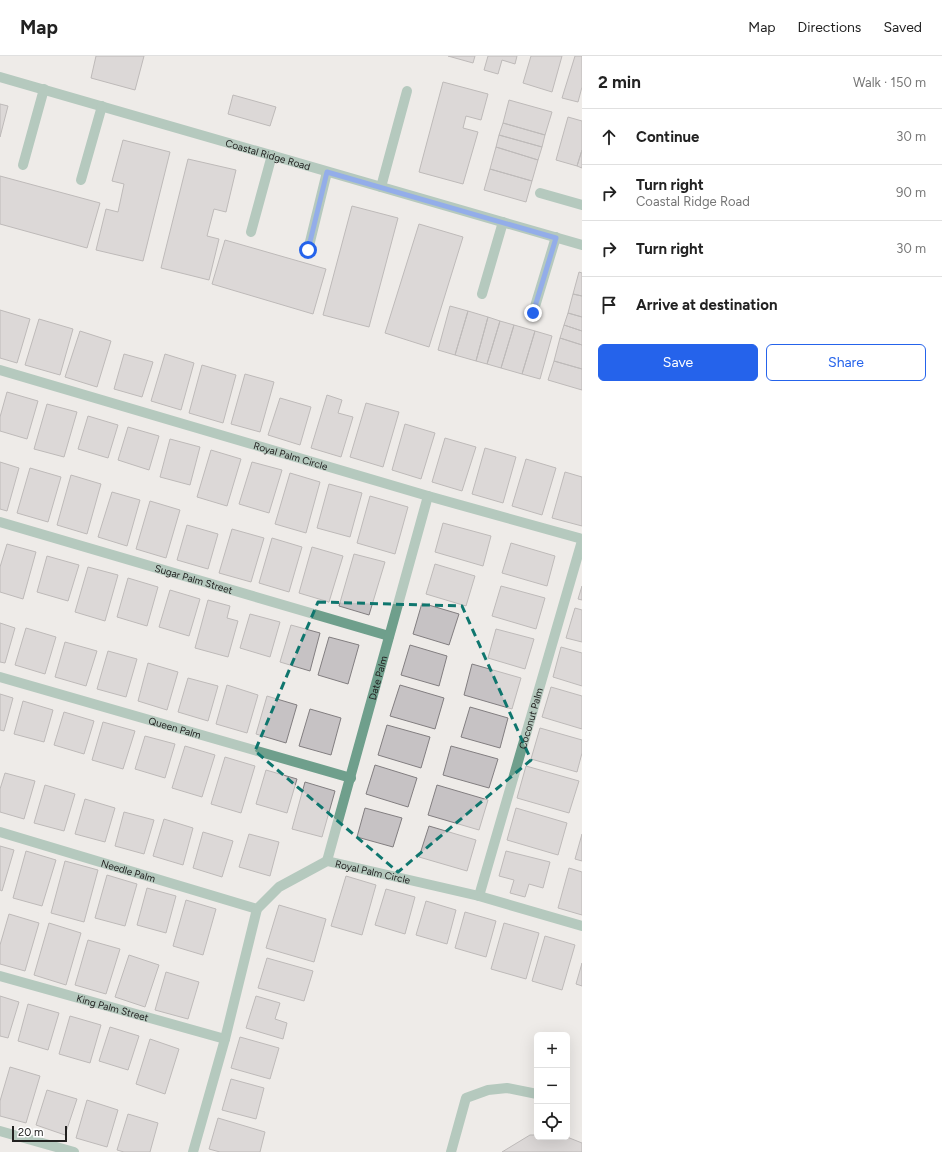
<!DOCTYPE html>
<html lang="en">
<head>
<meta charset="utf-8">
<style>
  body { margin:0; font-family:Figtree,sans-serif; background:#f6f6f6; color:#222 }
  .controls { position:absolute; right:12px; bottom:12px; display:grid; overflow:hidden; border-radius:6px; box-shadow:0 4px 16px #0002 }
  .controls button { width:36px; height:36px; display:grid; place-items:center; padding:0; border:0; border-bottom:1px solid #e0e0e0; background:#fff; color:#222; font:20px sans-serif }
  .scale { position:absolute; left:12px; bottom:10px; width:55px; box-sizing:border-box; padding-left:4px; border:2px solid #222120; border-top:0; font-size:11px; line-height:14px; white-space:nowrap; color:#222120; -webkit-text-stroke:3px #fff; paint-order:stroke }
  .stop { position:absolute; width:12px; height:12px; margin:-9px; border:3px solid #2563eb; border-radius:50%; background:#fff }
  .stop.end { background:#2563eb; border-color:#fff; box-shadow:0 1px 4px #0008 }
  .list { margin:0; padding:0; list-style:none }
  h2 { display:flex; justify-content:space-between; align-items:center; height:52px; margin:0; padding:0 16px; font-size:17px }
  h2 small { font-size:13px; font-weight:400; color:#767676 }
  .list li { display:grid; grid-template-columns:26px 1fr auto; gap:12px; align-items:center; box-sizing:border-box; height:56px; padding:0 16px; border-top:1px solid #e0e0e0 }
  .list b { display:block; font-size:15px; white-space:nowrap }
  .list p { margin:0; font-size:13px; white-space:nowrap; color:#767676 }
  .list em { font-size:13px; font-style:normal; color:#767676 }
  .actions { display:flex; gap:8px; padding:12px 16px }
  .actions a { flex:1; padding:9px 0; border:1px solid #2563eb; border-radius:6px; text-align:center; font-size:14px; color:#2563eb }
  .actions .main { background:#2563eb; color:#fff }
  .icon { flex:none; width:22px; height:22px; fill:none; stroke:currentColor; stroke-width:2; stroke-linecap:round; stroke-linejoin:round }
  .map { position:relative; flex:none; width:582px; height:1096px; overflow:hidden }
  header { display:flex; align-items:center; gap:24px; box-sizing:border-box; height:56px; padding:0 20px; background:#fff; border-bottom:1px solid #e0e0e0 }
  header strong { font-size:19px }
  nav { display:flex; gap:22px; margin-inline-start:auto; font-size:14px }
  main { display:flex }
  aside { flex:1; background:#fff }
  .map>svg:first-child { display:block }
</style>
</head>
<body>
<header>
<strong>Map</strong>
<nav><a>Map</a><a>Directions</a><a>Saved</a></nav>
</header>
<main>
<div class="map">
<svg width="582" height="1096" viewBox="0 0 582 1096">
  <rect width="100%" height="100%" fill="#eeebe8"/>
  <!-- building -->
  <path fill="#c6c2c4" stroke="#827e80" d="M96,0H144L135,34L91,22Z
    M448,0H475L473,7Z
    M488,0H517L515,8L502,4L498,18L484,14Z
    M531,0H562L552,36L523,27Z
    M575,0H582V31L578,46L562,42Z
    M443,26L488,38L481,64L466,60L463,72L478,76L463,128L419,116Z
    M233,39L276,51L270,70L228,58Z
    M509,44L552,56L545,79L503,67Z
    M0,48L8,50L0,81Z
    M568,61L582,65V94L577,110L556,104Z
    M503,67L545,79L542,91L499,79Z
    M499,79L542,91L538,104L496,91Z
    M123,84L170,96L143,205L96,194L106,153L118,156L124,128L112,125Z
    M496,91L538,104L532,125L490,113Z
    M582,94V112L577,110Z
    M188,103L236,114L226,156L214,153L207,180L219,183L209,224L161,212Z
    M490,113L532,125L526,146L484,134Z
    M0,120L100,147L87,192L0,168Z
    M352,150L398,162L369,271L323,259Z
    M419,168L463,181L429,291L385,277Z
    M225,184L326,213L313,258L212,228Z
    M579,216L582,217V240L573,238Z
    M573,238L582,240V261L568,257Z
    M450,250L468,255L455,299L438,294Z
    M0,254L30,263L17,307L0,302Z
    M468,255L488,261L476,305L455,299Z
    M568,257L582,261V275L564,269Z
    M488,261L500,265L487,308L476,305Z
    M39,263L73,273L60,319L25,309Z
    M500,265L514,269L501,312L487,308Z
    M514,269L535,275L522,318L501,312Z
    M564,269L582,275V289L560,282Z
    M80,275L111,285L97,331L65,321Z
    M535,275L552,280L540,323L522,318Z
    M560,282L582,289V313L554,305Z
    M124,298L153,306L142,341L114,333Z
    M165,298L194,307L181,354L151,345Z
    M554,305L582,313V334L548,324Z
    M202,309L236,319L223,367L189,357Z
    M245,318L274,326L260,376L231,368Z
    M7,336L38,345L27,383L0,375V361Z
    M327,339L342,344L338,357L353,361L341,401L311,392Z
    M280,342L311,351L300,389L268,379Z
    M366,347L399,356L383,411L350,401Z
    M47,348L77,356L64,401L34,393Z
    M88,360L118,369L108,402L78,393Z
    M405,368L435,377L421,423L392,414Z
    M128,371L159,380L149,414L118,404Z
    M445,382L476,391L462,435L432,426Z
    M170,383L200,391L190,429L160,421Z
    M485,392L516,401L503,447L472,438Z
    M211,394L241,403L227,450L197,441Z
    M526,403L556,412L542,459L512,450Z
    M0,406L19,412L7,455L0,453Z
    M252,406L282,414L269,457L239,448Z
    M30,412L61,421L48,466L17,457Z
    M565,416L582,421V470L552,462Z
    M290,417L320,426L306,477L275,468Z
    M71,419L101,428L87,478L57,469Z
    M329,428L362,437L350,481L317,472Z
    M112,436L140,444L127,490L98,481Z
    M370,440L408,451L395,498L357,487Z
    M150,445L180,454L166,502L136,493Z
    M443,467L491,480L483,510L435,496Z
    M187,469L218,478L208,513L177,504Z
    M232,473L264,482L251,526L219,517Z
    M272,482L302,491L289,536L259,527Z
    M511,487L555,500L547,530L502,517Z
    M7,488L36,496L23,543L0,536V511Z
    M312,491L343,500L329,546L299,537Z
    M354,498L385,506L369,559L339,550Z
    M47,500L79,509L68,545L37,536Z
    M435,508L475,520L466,550L426,538Z
    M88,511L118,519L105,565L75,556Z
    M128,522L158,531L147,570L117,561Z
    M501,530L545,542L536,573L492,560Z
    M582,530V544L578,543Z
    M170,534L200,543L189,580L159,571Z
    M208,544L230,550L227,562L238,565L228,601L195,592Z
    M422,547L459,558L449,589L413,578Z
    M575,552L582,554V586L566,582Z
    M250,558L280,566L270,601L240,592Z
    M0,567L15,572L5,607L0,606Z
    M291,569L320,577L310,615L280,606Z
    M26,572L56,581L45,618L15,609Z
    M496,573L534,583L525,613L488,602Z
    M329,581L359,589L348,628L318,619Z
    M65,586L97,595L86,630L55,621Z
    M410,589L447,600L439,630L401,619Z
    M561,591L582,597V630L553,621Z
    M108,595L137,603L126,641L97,633Z
    M148,607L178,616L167,654L138,645Z
    M472,608L521,622L512,653L464,639Z
    M188,622L218,630L208,665L178,656Z
    M227,629L258,639L247,677L216,668Z
    M400,629L444,642L435,673L390,660Z
    M551,631L582,640V673L542,661Z
    M0,638L13,642L4,675L0,674Z
    M267,640L297,649L286,687L256,678Z
    M23,645L53,654L44,686L14,678Z
    M470,651L508,662L500,692L461,681Z
    M310,653L341,662L331,699L299,690Z
    M64,656L94,665L84,698L54,689Z
    M103,666L135,675L123,713L92,704Z
    M387,669L430,681L421,712L378,699Z
    M540,672L582,684V697L577,716L531,703Z
    M145,680L175,688L165,722L135,713Z
    M185,690L215,699L202,741L172,732Z
    M451,690L498,703L489,732L443,719Z
    M225,701L255,710L241,757L211,748Z
    M375,709L417,722L408,751L366,738Z
    M526,710L579,725L569,757L517,742Z
    M266,714L297,723L287,757L256,748Z
    M5,717L35,725L24,763L0,756V733Z
    M305,726L335,735L322,781L292,773Z
    M45,729L75,738L64,775L34,767Z
    M437,729L488,744L479,774L428,759Z
    M85,743L115,752L105,786L75,778Z
    M365,752L402,762L393,791L357,781Z
    M516,752L567,767L558,799L507,784Z
    M124,756L154,764L144,798L115,790Z
    M164,763L193,772L183,809L153,800Z
    M429,770L476,784L467,815L419,801Z
    M203,776L233,785L222,821L193,812Z
    M249,778L279,786L270,820L239,811Z
    M582,778V805L575,803Z
    M0,790L14,794L2,835L0,834Z
    M26,795L56,804L42,850L13,842Z
    M506,795L550,806L543,832L529,828L525,841L510,837L514,824L499,820Z
    M65,805L98,814L84,866L51,857Z
    M569,812L582,816V859L558,852Z
    M107,819L137,828L125,870L95,862Z
    M346,820L376,829L362,879L331,870Z
    M147,832L176,840L166,877L137,869Z
    M386,833L415,841L405,878L375,869Z
    M186,844L216,853L203,899L173,890Z
    M426,845L456,854L447,888L416,879Z
    M279,849L326,863L314,906L266,892Z
    M465,856L496,865L486,901L455,892Z
    M9,858L39,867L25,915L0,908V889Z
    M49,867L81,877L66,929L34,919Z
    M504,867L539,877L526,923L491,913Z
    M545,880L575,889L562,934L532,925Z
    M88,884L120,893L106,938L75,929Z
    M129,899L159,909L145,951L115,941Z
    M267,902L313,915L304,945L258,932Z
    M582,907V930L576,928Z
    M166,916L199,926L188,963L155,954Z
    M0,940L19,946L8,982L0,980Z
    M256,940L280,947L275,963L287,967L283,983L246,972Z
    M28,948L59,957L48,994L18,985Z
    M70,960L101,969L90,1007L59,998Z
    M110,971L139,980L128,1014L99,1005Z
    M240,981L279,992L270,1023L231,1012Z
    M150,983L179,993L165,1038L136,1028Z
    M10,1011L40,1020L26,1067L0,1060V1045Z
    M231,1023L264,1032L256,1063L222,1054Z
    M47,1034L77,1043L65,1079L36,1069Z
    M87,1044L118,1054L107,1091L76,1082Z
    M128,1058L158,1067L150,1096H124L117,1094Z
    M218,1062L265,1076L260,1096H220L209,1093Z
    M530,1079H537V1081H567L582,1087V1096H502Z"/>
  <g fill="none" stroke-linecap="round" stroke-linejoin="round">
    <!-- minor -->
    <g stroke="#6f9f8c" stroke-width="10">
      <path id="s1" d="M0,21L582,189"/>
      <path d="M23,109L44,33"/>
      <path d="M81,124L102,50"/>
      <path d="M381,131L407,35"/>
      <path d="M540,137L582,149"/>
      <path d="M251,176L272,99"/>
      <path d="M308,194L327,116"/>
      <path d="M482,238L503,166"/>
      <path d="M533,257L556,181"/>
      <path id="s2" d="M0,314L428,440L582,483"/>
      <path id="s3" d="M0,466L389,580"/>
      <path id="s4" d="M0,621L351,722"/>
      <path id="s5" d="M0,776L257,853"/>
      <path id="s6" d="M327,805L428,440"/>
      <path id="s7" d="M479,840L582,485"/>
      <path id="s8" d="M0,920L225,983"/>
      <path d="M0,1075L74,1096"/>
      <path id="s9" d="M193,1096L225,983L257,853L279,831L327,805L479,840L582,870"/>
      <path d="M451,1096L466,1042L488,1034L507,1032L537,1038"/>
    </g>
  </g>
  <g fill="none" stroke-linecap="round" stroke-linejoin="round">
    <!-- route -->
    <path stroke="#2563eb" stroke-width="5" d="M308,194L327,116L556,182L533,257"/>
  </g>
  <!-- marked area -->
  <path d="M0 0H582V1096H0ZM318,546L462,550L531,704L398,816L255,695Z" fill="#eeebe8" fill-opacity=".55" fill-rule="evenodd"/>
  <path fill="none" stroke="#0f766e" stroke-width="3" stroke-dasharray="8 5" stroke-linejoin="round" d="M318,546L462,550L531,704L398,816L255,695Z"/>
  <g text-anchor="middle" dominant-baseline="central" stroke-width="3.5" stroke-linejoin="round" paint-order="stroke">
    <!-- street labels -->
    <g font-size="10" fill="#222120" stroke="#fff">
      <text stroke="none"><textPath href="#s1" startOffset="279">Coastal Ridge Road</textPath></text>
      <text stroke="none"><textPath href="#s2" startOffset="303">Royal Palm Circle</textPath></text>
      <text stroke="none"><textPath href="#s3" startOffset="202">Sugar Palm Street</textPath></text>
      <text stroke="none"><textPath href="#s6" startOffset="190">Date Palm</textPath></text>
      <text stroke="none"><textPath href="#s7" startOffset="185">Coconut Palm</textPath></text>
      <text stroke="none"><textPath href="#s4" startOffset="182">Queen Palm</textPath></text>
      <text stroke="none"><textPath href="#s5" startOffset="134">Needle Palm</textPath></text>
      <text stroke="none"><textPath href="#s9" startOffset="384">Royal Palm Circle</textPath></text>
      <text stroke="none"><textPath href="#s8" startOffset="117">King Palm Street</textPath></text>
    </g>
  </g>
</svg>
<div class="controls">
<button>+</button>
<button>−</button>
<button><svg class="icon" aria-label="locate" viewBox="0 0 24 24"><circle cx="12" cy="12" r="6"/><path d="M12 2v4M12 18v4M2 12h4M18 12h4"/></svg></button>
</div>
<div class="scale">20 m</div>
<div class="stop" style="left:308px;top:194px"></div>
<div class="stop end" style="left:533px;top:257px"></div>
</div>
<aside>
<h2>2 min<small>Walk · 150 m</small></h2>
<ul class="list">
<li><svg class="icon" aria-label="ahead" viewBox="0 0 24 24"><path d="M12 20V5M6 11l6-6 6 6"/></svg><div><b>Continue</b></div><em>30 m</em></li>
<li><svg class="icon" aria-label="right" viewBox="0 0 24 24"><path d="M7 20v-9h11M14 6l5 5-5 5"/></svg><div><b>Turn right</b><p>Coastal Ridge Road</p></div><em>90 m</em></li>
<li><svg class="icon" aria-label="right" viewBox="0 0 24 24"><path d="M7 20v-9h11M14 6l5 5-5 5"/></svg><div><b>Turn right</b></div><em>30 m</em></li>
<li><svg class="icon" aria-label="arrive" viewBox="0 0 24 24"><path d="M6 21V4h12l-3 4 3 4H6"/></svg><div><b>Arrive at destination</b></div></li>
</ul>
<div class="actions"><a class="main">Save</a><a>Share</a></div>
</aside>
</main>
</body>
</html>
